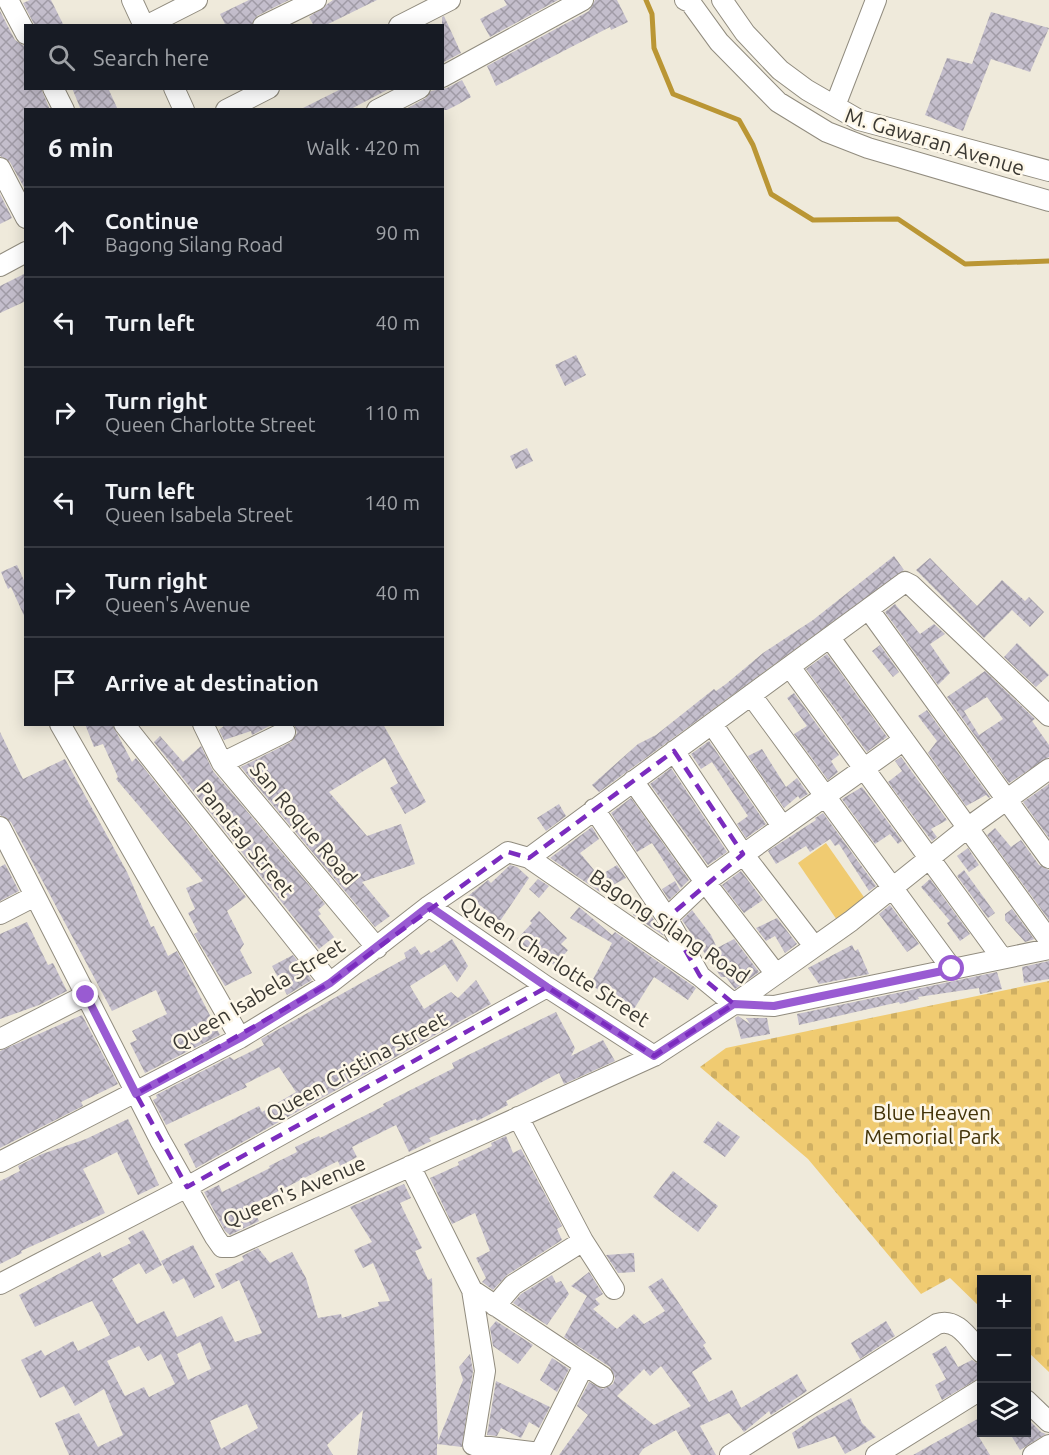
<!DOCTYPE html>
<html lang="en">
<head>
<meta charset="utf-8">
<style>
  body { margin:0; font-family:Ubuntu,sans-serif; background:#20242c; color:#f1f3f6 }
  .controls { position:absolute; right:18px; bottom:18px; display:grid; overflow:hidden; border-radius:0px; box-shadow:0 3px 15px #0003 }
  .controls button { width:54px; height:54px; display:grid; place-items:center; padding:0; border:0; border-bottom:2px solid #363941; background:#171b24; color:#f1f3f6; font:30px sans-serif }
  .stop { position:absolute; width:18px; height:18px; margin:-14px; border:4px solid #995bd2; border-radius:50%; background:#fff }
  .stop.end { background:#995bd2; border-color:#fff; box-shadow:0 2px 6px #0008 }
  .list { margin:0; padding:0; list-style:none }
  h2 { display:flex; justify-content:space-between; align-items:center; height:78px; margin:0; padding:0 24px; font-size:26px }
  h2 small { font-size:20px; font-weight:400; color:#9ea1a6 }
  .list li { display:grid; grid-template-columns:39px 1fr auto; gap:18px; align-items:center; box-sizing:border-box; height:90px; padding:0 24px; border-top:2px solid #363941 }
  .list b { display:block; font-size:22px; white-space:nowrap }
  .list p { margin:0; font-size:20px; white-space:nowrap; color:#9ea1a6 }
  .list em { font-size:20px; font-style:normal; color:#9ea1a6 }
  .icon { flex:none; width:33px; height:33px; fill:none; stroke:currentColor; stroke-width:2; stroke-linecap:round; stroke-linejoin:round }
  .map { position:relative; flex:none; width:1049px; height:1455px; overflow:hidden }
  .search { position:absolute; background:#171b24; box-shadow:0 3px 15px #0003; left:24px; top:24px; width:420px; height:66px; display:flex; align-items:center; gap:15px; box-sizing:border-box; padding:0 21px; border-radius:0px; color:#9ea1a6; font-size:22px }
  .panel { position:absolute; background:#171b24; box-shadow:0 3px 15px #0003; left:24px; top:108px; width:420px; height:618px; border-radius:0px }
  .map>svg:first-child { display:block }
</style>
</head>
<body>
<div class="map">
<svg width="1049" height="1455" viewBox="0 0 1049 1455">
  <defs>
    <pattern id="cemetery-stones" width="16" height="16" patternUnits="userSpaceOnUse" patternTransform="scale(1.5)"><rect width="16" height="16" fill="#f0cb71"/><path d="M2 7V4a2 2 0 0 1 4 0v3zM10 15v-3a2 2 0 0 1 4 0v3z" fill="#cfaf62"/></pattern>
    <pattern id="building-cross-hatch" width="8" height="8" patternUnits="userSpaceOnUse" patternTransform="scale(1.5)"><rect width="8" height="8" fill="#c4becc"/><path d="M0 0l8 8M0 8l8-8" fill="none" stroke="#a09ba6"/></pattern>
  </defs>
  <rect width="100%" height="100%" fill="#efeadb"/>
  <!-- cemetery -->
  <path fill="url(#cemetery-stones)" d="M1049,981V1372L1027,1351L1026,1280H982L981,1308L950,1278L921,1294L808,1159L700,1067L726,1048Z"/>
  <!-- pitch -->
  <path fill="#f0cb71" d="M826,843L866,900L837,920L798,863Z"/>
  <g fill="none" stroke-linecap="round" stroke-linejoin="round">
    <!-- stream -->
    <path stroke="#ba9634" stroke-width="5" d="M646,0L652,14L654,48L673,94L739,120L753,145L771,194L813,220L898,219L965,264L1049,261"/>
  </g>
  <!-- building -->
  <path fill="url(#building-cross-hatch)" fill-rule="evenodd" d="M30,0H51L64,26H35L23,3Z
    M249,0H289L257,16L251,26H226L220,14Z
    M333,0H377L324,26H314L309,17Z
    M504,0H558L490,37L480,19L507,5Z
    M595,0H617L628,22L611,30L610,27L496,86L487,66L589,11Z
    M0,11L15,40L26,47V88H41L50,110H26V191L10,162L0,156Z
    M991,12L1049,28L1030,72L991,59L963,131L925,115L947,58L972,64Z
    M444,16L461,53L442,63V17Z
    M462,80L471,97L457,105L447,110H404L426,98L431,91L447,88Z
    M72,88H108L118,110H81Z
    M343,88H391L349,110H299Z
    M0,194L12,218L0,224Z
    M26,273V301L0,313V286Z
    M576,355L586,375L565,386L555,365Z
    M527,448L533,461L516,469L510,456Z
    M894,556L904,570L599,792L592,785L638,744L656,735L714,689L716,691L726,684L763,653L813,620Z
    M930,558L977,606L1002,580L1025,601L1029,597L1044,612L1030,627L1012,610L984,638L916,570Z
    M17,565L26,585V620L11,587L8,589L1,572Z
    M895,604L920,634L934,624L945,634L930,644L950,673L938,685L885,612Z
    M1017,643L1049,675L1036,687L1004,657Z
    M880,645L899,672L893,677L872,651Z
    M827,654L887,737L867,752L806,669Z
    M985,671L1035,719L1032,721L1049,745V757L1009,783L947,697ZM987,697L1003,719L979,735L964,711Z
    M794,693L839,755L831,761L838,772L828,780L794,734L807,726L787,698Z
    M927,710L990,797L989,798L986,795L966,806L928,753L937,741L918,716Z
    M85,724H112L132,762L136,758L246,897L227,911L244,944L240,950L252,973L225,986L194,934L198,932L188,913L195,909L186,888L203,881L116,779L118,777L103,744L94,747Z
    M226,724H273L252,735L251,731L224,740L219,730Z
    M294,724H383L426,802L405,814L390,788L398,783L385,758L329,792L367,836L401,824L415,864L362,882L390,916L375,927L241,767L291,742L297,733Z
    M0,732L23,779L65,759L127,872L151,927L154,926L168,956L177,951L220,1035L145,1073L130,1043L137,1040L132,1031L167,1014L156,990L112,1011L11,822L0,815Z
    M160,736L183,762L201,746L213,771L325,904L318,910L321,914L318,916L334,937L319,949L154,742Z
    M709,741L766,824L746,838L737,824L748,816L712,762L701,769L691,754Z
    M762,749L786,787L797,778L808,794L800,799L798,796L784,808L748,756Z
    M901,757L947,820L931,829L937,837L932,841L888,782L902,771L895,761Z
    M671,768L727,852L708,865L650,784Z
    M1049,784V838L1023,802Z
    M862,787L902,841L898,844L890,834L875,844L842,799Z
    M631,798L689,880L681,888L652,843L637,852L611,813Z
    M559,804L566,816L546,831L537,818Z
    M823,813L876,886L869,891L839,844L835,846L830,839L810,852L806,846L776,864L768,851L816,820L815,818Z
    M592,827L599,839L580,853L599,876L617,865L626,878L600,892L550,858Z
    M995,828L1011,847L1021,840L1039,865L1049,870V920L987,835Z
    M968,848L979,865L969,872L957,856Z
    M5,864L19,891L0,901V867Z
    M510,865L517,867L529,878L500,921L468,896L488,880L491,883Z
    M964,870L995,913L988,918L957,876Z
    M741,871L763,900L744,913L722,885Z
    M538,879L549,886L539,898L529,889Z
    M930,879L970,934L960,941L947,923L950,921L921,887Z
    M675,881L680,890L669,900L662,889Z
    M641,901L657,924L664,936L633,915L641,907L638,902Z
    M890,905L919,944L907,952L879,914Z
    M579,907L612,935L615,932L696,988L688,1000L654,977L634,1009L590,985L612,943L570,918Z
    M1012,909L1034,939L1032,940L1025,942L1005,920V914Z
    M692,910L711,935L717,948L734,939L759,972L735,989L726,977H721L682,920Z
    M539,911L567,938L561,944L568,950L555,966L530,946L527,949L517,939L532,923L530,921Z
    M777,918L797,944L785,953L775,936L766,941L756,928Z
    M27,922L48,965L53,963L67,991L39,1005L0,1019V934Z
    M452,939L468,966L457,982L445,964L410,986L424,1009L451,992L458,998L476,980L491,1004L196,1168L184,1144L259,1106L262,1112L296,1092L279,1067L245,1084L247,1087L166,1125L153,1100L157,1098L156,1095L230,1057L234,1060L264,1045L261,1039L406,958L404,953L415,946L421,955L429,950L431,953Z
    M852,945L855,951L858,949L869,974L819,984L808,968Z
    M293,955L312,980L287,995L272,966Z
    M1049,961V979L1024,983L1022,967Z
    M997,972L1002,989L980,994L979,988L918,997L919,999L900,1004L899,1002L799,1025L797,1014Z
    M556,1012L575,1048L571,1056L603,1040L615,1061L564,1084L559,1073L506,1101L508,1105L477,1121L476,1119L429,1138L431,1141L409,1152L396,1125L352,1147L357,1157L340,1166L338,1161L251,1205L259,1221L230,1235L225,1231L204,1192L219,1185L222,1192L270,1168L269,1166L297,1152L295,1147L319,1136L320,1138L384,1106L383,1104L454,1068L452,1063Z
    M82,1015L118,1084L81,1102L83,1106L0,1148V1051Z
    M738,1016L750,1024L746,1018H767L770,1034L741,1039L735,1018Z
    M128,1119L159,1185L138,1195L117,1152L83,1169L105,1213L21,1251L22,1253L0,1264V1181L20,1171L18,1166L42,1154L86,1139Z
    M718,1121L740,1137L725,1157L703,1142Z
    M506,1136L513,1153L521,1149L562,1226L557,1229L562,1240L507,1275L493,1290L482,1282L486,1278L476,1258L490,1251L475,1213L452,1224L430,1178L459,1165L458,1162L492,1146L491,1143Z
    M673,1171L718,1206L698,1232L653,1197Z
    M404,1184L411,1198L400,1203L422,1248L415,1251L428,1280L432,1278L438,1441L463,1380L459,1367L470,1354L473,1371L462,1447L437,1444V1455H357L363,1410L327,1445L333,1455H69L55,1423L79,1413L98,1447L123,1435L104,1389L75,1406L64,1386L40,1398L21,1360L41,1350L45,1356L73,1341L78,1351L110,1335L92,1301L35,1327L19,1295L100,1252L102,1257L131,1243L128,1238L143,1230L162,1265L146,1274L139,1263L112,1279L137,1324L164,1311L177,1337L222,1316L235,1342L262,1333L239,1280L222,1289L215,1274L244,1260L242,1256L258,1248L270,1263L292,1252L306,1278L318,1318L341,1314L342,1318L379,1306L378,1302L390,1301L373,1263L363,1268L354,1250L372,1242L350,1207ZM200,1342L211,1369L188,1380L177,1354ZM139,1346L148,1361L161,1354L175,1384L149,1397L144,1387L125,1396L107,1361ZM247,1404L258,1428L221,1449L210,1421Z
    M193,1245L215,1287L194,1298L184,1278L173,1284L161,1261Z
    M634,1253L635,1272L618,1273L606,1255Z
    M589,1272L603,1294L595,1299L600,1304L593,1309L617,1329L634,1314L644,1324L665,1311L648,1287L662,1278L706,1343L703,1345L712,1359L692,1372L709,1402L732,1390L741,1408L797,1374L807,1391L771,1415L769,1411L744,1432L729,1413L700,1426L716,1455H691L676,1430L643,1449L639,1455H559L588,1415L577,1406L589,1382L603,1389L613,1384L615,1378L610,1367L564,1337L587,1296L571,1286ZM661,1366L691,1406L654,1425L617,1396L644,1369L650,1376Z
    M552,1275L556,1283L561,1281L569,1294L547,1325L513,1303L521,1294Z
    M496,1321L533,1345L518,1364L493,1346L490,1328Z
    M886,1321L895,1336L860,1359L851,1343Z
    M946,1346L958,1367L972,1360L980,1365L981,1377L942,1400L935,1385L946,1379L932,1354Z
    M552,1358L569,1369L557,1392L540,1380Z
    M496,1381L550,1407L539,1428L529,1422L521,1438L501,1428L497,1436L487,1435Z
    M851,1398L862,1423L876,1437L845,1454L835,1436L798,1449L792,1433L817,1416Z
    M981,1417L979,1437L990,1455H913Z
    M1026,1417L1041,1432L1046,1434L1020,1450L1009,1432H1026Z"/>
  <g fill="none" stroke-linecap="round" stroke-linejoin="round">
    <defs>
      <path id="minor" d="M8,0L26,34
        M132,0L144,26
        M685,0L690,2L719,42L778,102L827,132L868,148L1049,201
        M722,0L745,33L780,70L807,90L859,120L1049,171
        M146,26L197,0
        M263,26L316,0
        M399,26L450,0
        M442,77L583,0
        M53,88L64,110
        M174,88L184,110
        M835,106L876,0
        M226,110L269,88
        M377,110L420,88
        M0,168L26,218
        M0,266L26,252
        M869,610L1049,858
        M830,638L1049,940
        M790,667L1002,958
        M751,695L952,969
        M60,724L240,1038
        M124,724L330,983
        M203,724L222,763L377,948
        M712,724L782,826
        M674,751L743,854L814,946
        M222,763L285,732
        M633,781L705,882L776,974
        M594,809L667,918L700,976
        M0,827L160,1140L215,1237L222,1247H232L654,1056L734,1004L851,921L966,829L1049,769
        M529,858L905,582L911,585L1049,716
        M429,906L547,987L654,1056
        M0,914L35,896
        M667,918L705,882L904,740
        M0,1039L86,995
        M518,1117L583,1241L614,1289
        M0,1162L240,1038L330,983L429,906L508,852L529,858L700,976L734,1004L774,1006L1049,949
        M410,1166L472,1290L485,1371L473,1445L540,1453L583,1367
        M0,1284L187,1187L547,987
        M472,1290L603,1377
        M495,1306L513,1285L583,1241
        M1026,1400L1049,1422
        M730,1455L937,1324C957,1317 969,1339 982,1353
        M876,1455L982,1389
        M1033,1455L1049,1445"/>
    </defs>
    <!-- minor casing -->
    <use href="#minor" stroke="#918c7f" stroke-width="22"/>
    <!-- minor -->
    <use href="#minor" stroke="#fff" stroke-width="20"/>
  </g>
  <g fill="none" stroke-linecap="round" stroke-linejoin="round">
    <!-- route -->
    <path stroke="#995bd2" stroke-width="8" d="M86,995L136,1094L240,1038L330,983L429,906L547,987L654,1056L734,1004L774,1006L952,969"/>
  </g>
  <!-- marked area -->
  <path fill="none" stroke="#7b2cbf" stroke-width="4.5" stroke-dasharray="12 8" stroke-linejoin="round" d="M674,751L743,854L667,918L700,976L734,1004L654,1056L547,987L187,1187L136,1094L330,983L508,852L529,858Z"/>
  <g text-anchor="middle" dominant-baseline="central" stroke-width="5" stroke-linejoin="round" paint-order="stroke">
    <!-- street labels -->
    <g font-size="21" fill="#3b3933" stroke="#fdf7e8">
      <text transform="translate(935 141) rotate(17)">M. Gawaran Avenue</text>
      <text transform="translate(304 823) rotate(50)">San Roque Road</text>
      <text transform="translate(246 839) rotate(51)">Panatag Street</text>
      <text transform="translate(670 926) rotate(34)">Bagong Silang Road</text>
      <text transform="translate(555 961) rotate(33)">Queen Charlotte Street</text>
      <text transform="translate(258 994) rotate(-31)">Queen Isabela Street</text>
      <text transform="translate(356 1066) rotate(-29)">Queen Cristina Street</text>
      <text transform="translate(294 1191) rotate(-23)">Queen's Avenue</text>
    </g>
    <!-- park labels -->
    <g font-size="21" fill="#423308" stroke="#fdf7e8">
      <text x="932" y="1112">Blue Heaven<tspan x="932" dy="24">Memorial Park</tspan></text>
    </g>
  </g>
</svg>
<div class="controls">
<button>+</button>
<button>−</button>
<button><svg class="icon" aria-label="layers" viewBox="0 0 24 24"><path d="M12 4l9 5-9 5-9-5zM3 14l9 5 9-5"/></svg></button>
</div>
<div class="stop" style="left:952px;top:969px"></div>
<div class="stop end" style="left:86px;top:995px"></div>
<div class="search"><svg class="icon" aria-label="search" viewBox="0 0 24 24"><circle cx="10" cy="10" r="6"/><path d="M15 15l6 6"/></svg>Search here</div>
<section class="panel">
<h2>6 min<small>Walk · 420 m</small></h2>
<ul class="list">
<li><svg class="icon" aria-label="ahead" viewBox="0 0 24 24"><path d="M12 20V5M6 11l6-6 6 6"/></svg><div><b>Continue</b><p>Bagong Silang Road</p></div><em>90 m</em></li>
<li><svg class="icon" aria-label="left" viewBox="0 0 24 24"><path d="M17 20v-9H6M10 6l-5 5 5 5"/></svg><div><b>Turn left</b></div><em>40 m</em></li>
<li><svg class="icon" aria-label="right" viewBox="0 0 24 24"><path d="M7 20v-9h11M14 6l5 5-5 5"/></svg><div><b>Turn right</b><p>Queen Charlotte Street</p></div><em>110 m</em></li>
<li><svg class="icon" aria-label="left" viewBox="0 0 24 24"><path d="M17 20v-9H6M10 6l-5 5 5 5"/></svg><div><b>Turn left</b><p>Queen Isabela Street</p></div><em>140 m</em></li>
<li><svg class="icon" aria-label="right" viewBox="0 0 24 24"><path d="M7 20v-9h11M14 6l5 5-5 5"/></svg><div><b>Turn right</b><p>Queen's Avenue</p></div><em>40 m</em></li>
<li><svg class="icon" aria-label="arrive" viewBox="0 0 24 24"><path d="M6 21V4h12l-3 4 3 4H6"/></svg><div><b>Arrive at destination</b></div></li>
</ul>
</section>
</div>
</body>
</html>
